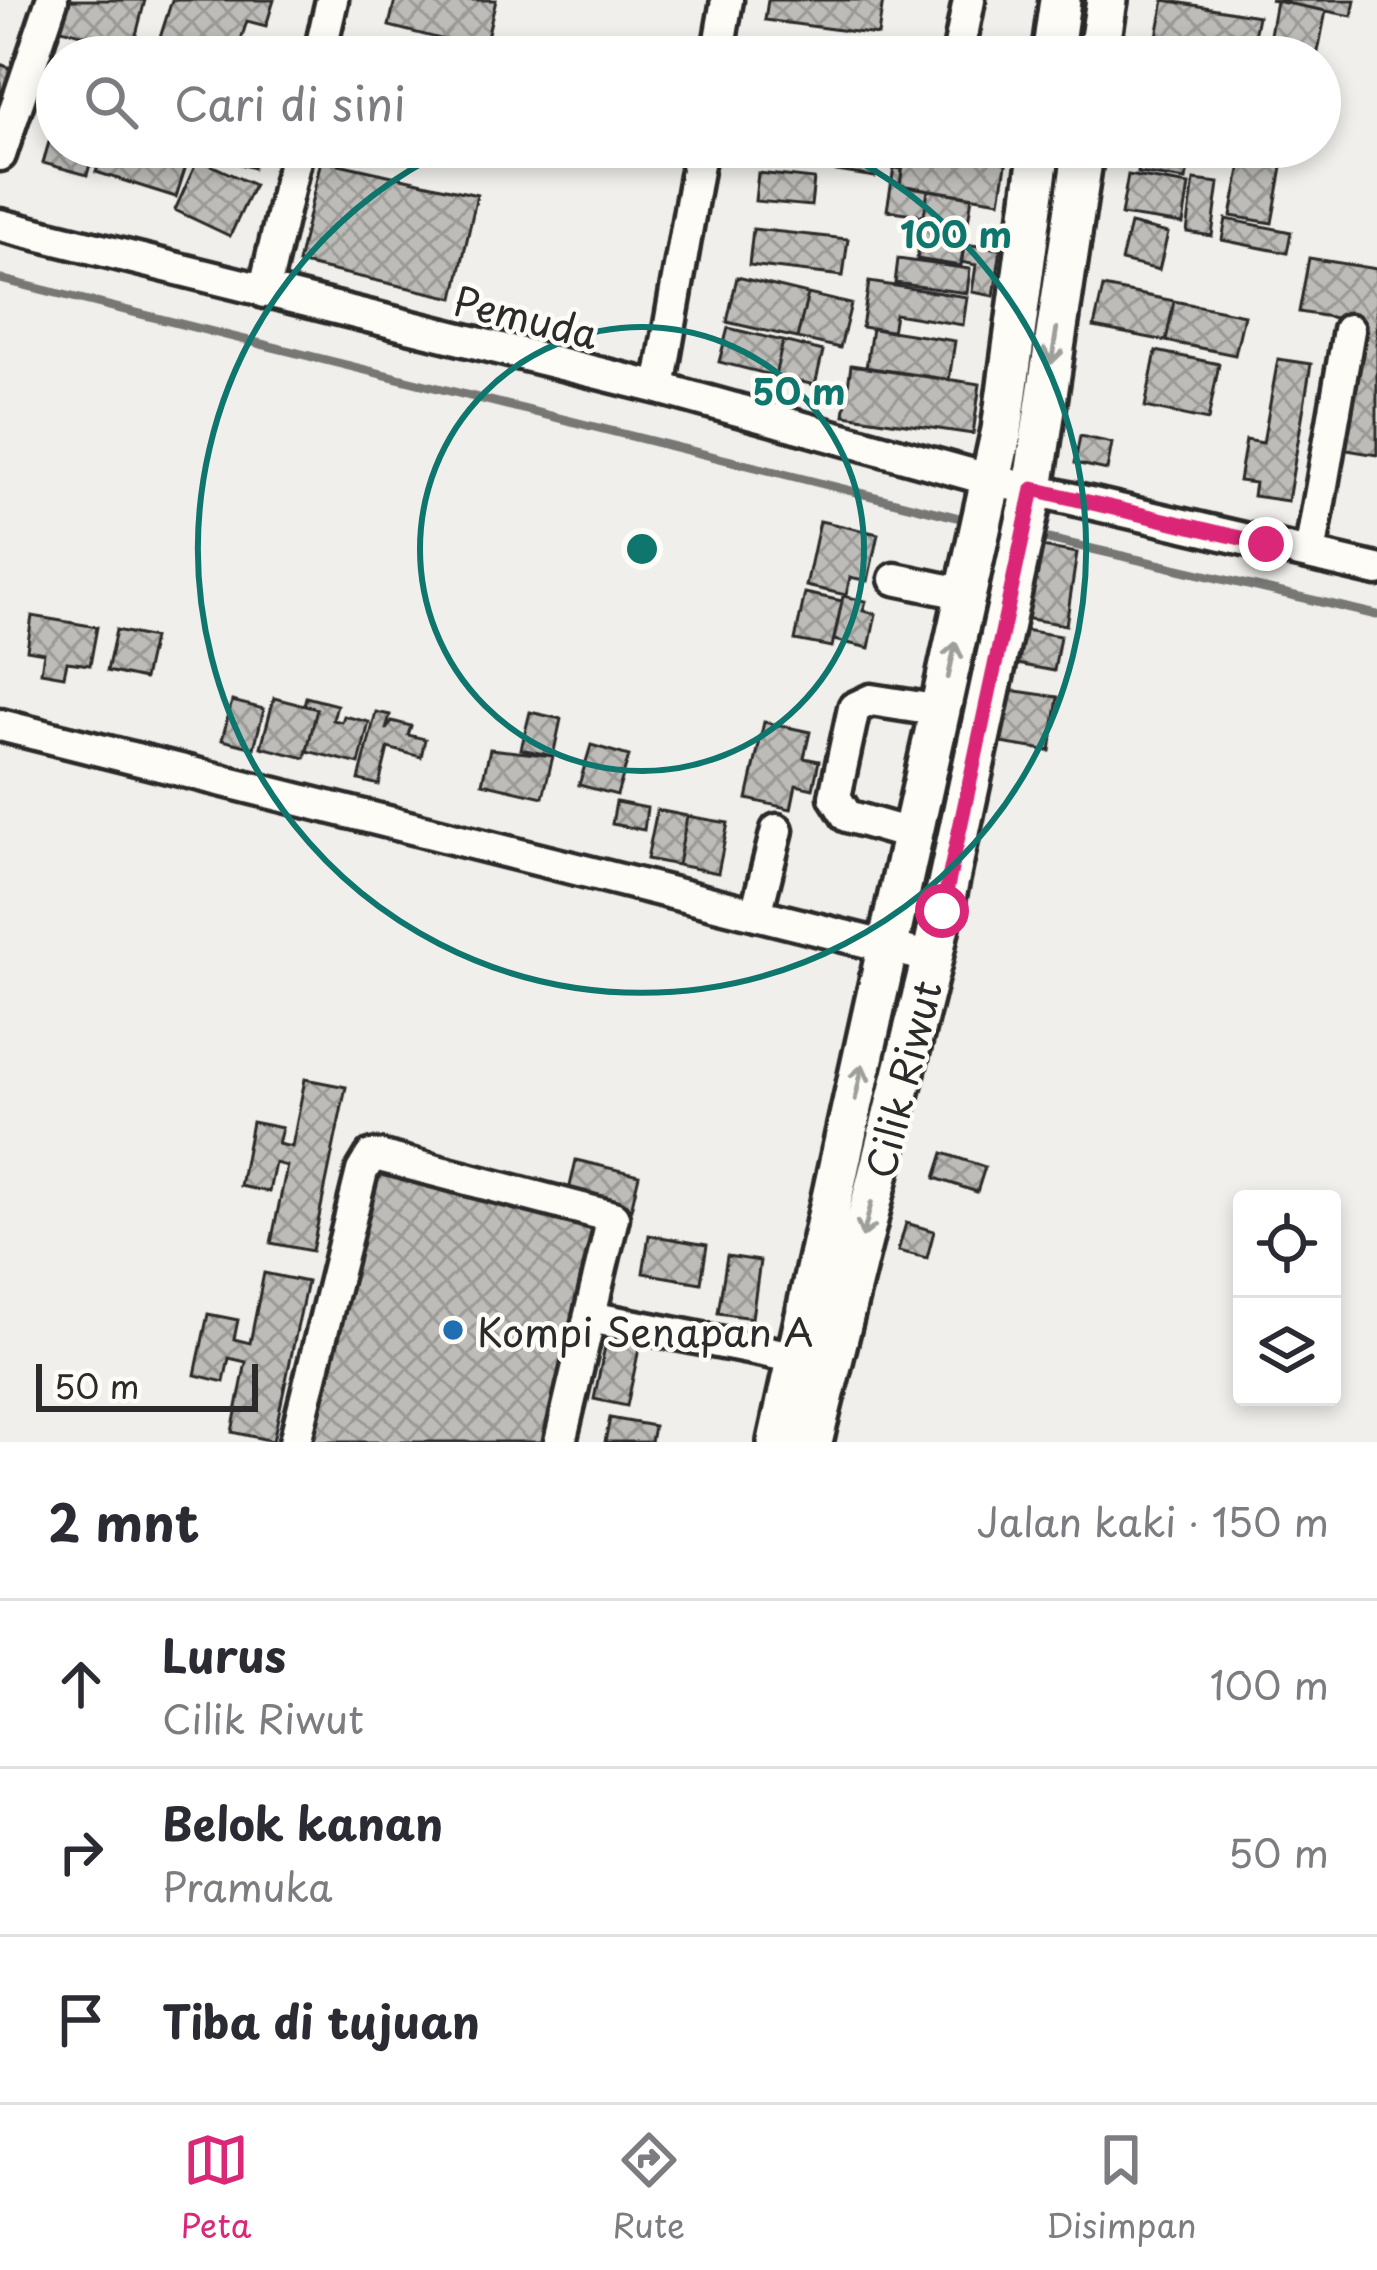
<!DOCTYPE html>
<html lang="id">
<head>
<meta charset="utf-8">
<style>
  body { margin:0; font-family:"Playpen Sans",sans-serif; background:#f7f7f7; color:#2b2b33 }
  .controls { position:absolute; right:36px; bottom:36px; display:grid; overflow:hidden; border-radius:12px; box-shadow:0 6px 18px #0003 }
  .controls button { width:108px; height:108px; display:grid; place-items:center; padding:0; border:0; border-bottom:3px solid #e1e1e2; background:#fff; color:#2b2b33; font:60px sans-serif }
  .scale { position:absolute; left:36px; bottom:30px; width:222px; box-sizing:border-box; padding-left:12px; border:6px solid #2b2b2b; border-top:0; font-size:33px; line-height:42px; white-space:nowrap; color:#2b2b2b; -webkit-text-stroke:9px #fdfcf7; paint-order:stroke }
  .stop { position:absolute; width:36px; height:36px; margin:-27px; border:9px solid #db2777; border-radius:50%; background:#fff }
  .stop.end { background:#db2777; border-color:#fff; box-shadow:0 3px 12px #0008 }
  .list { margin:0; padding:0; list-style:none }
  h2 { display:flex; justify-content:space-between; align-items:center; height:156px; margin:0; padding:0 48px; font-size:51px }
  h2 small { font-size:39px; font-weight:400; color:#7c7c81 }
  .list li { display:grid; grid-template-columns:78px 1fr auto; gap:36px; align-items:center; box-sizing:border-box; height:168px; padding:0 48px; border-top:3px solid #e1e1e2 }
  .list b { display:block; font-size:45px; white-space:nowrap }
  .list p { margin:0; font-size:39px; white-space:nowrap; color:#7c7c81 }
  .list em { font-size:39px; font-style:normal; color:#7c7c81 }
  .icon { flex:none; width:66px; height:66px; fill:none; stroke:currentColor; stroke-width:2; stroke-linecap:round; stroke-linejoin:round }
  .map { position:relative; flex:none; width:1377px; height:1442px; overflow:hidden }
  .search { position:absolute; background:#fff; box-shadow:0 6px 18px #0003; left:36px; right:36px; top:36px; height:132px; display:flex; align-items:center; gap:30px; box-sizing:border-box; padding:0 42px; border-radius:66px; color:#7c7c81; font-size:45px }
  .sheet { height:660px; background:#fff }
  nav { display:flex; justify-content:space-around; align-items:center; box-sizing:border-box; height:168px; border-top:3px solid #e1e1e2; background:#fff; font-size:33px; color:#7c7c81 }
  nav a { display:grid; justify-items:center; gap:6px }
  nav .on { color:#db2777 }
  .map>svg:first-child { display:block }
</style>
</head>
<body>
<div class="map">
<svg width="1377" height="1442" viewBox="0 0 1377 1442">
  <defs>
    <pattern id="building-cross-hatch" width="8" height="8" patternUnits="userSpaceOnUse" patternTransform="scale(3)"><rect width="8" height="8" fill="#bdbcb8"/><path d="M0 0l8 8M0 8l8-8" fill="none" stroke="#9a9996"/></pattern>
  </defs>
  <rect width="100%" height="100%" fill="#f0efeb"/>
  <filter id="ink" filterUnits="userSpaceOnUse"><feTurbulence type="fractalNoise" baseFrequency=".00833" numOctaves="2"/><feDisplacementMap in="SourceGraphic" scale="24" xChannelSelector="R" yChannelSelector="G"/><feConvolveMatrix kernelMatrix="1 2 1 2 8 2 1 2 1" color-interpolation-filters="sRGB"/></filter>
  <g filter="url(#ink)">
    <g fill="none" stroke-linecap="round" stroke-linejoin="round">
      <!-- stream -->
      <path stroke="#777775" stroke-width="9" d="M0,279L964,519
        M1049,539L1377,615"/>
    </g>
    <!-- building -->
    <path fill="url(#building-cross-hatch)" stroke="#2b2b2b" stroke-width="3" d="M59,0H145L133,47L53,27Z
      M172,0H274L266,26L247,21L236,55L204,45L200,57L158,44Z
      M395,0H496L484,50L389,26Z
      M768,0H883L878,35L765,20Z
      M1164,0L1258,16L1250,57H1153Z
      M1270,0H1355L1352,16Z
      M1276,1L1326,11L1317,57H1266Z
      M139,41L188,57H133Z
      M420,44L443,47L442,57H418Z
      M0,64L21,72L0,126Z
      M57,114V147H95L87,175L43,163Z
      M104,147H192L176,197L96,172Z
      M204,147H260L253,168L202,152Z
      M463,147H497L495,160L462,155Z
      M796,147H880L875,177L793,164Z
      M906,147L1007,159L1000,201L900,185Z
      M938,147H1009L1007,159Z
      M1141,147H1191L1186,180L1138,173Z
      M1247,147H1299L1297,157Z
      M1243,154L1283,162L1272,223L1231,216Z
      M198,159L254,185L230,236L175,210Z
      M321,160L477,195L454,298L298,263Z
      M894,168L902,169L900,185L928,190L924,216L887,210Z
      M758,173L814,179L811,206L755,201Z
      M1128,175L1189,185L1183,224L1121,215Z
      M1194,180L1219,183L1212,236L1187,232Z
      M928,190L972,197L961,266L917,259Z
      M1226,219L1291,232L1287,253L1222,240Z
      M1130,224L1168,233L1159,270L1121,261Z
      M753,229L848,239L843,276L749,265Z
      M964,244L1001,249L994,296L972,292L976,265L961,262Z
      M1309,258L1377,269V455L1341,449L1361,322L1299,312Z
      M898,259L970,269L967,293L895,283Z
      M737,277L808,294L797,338L727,322Z
      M869,282L967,297L963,325L895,314L892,332L862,327Z
      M1103,287L1174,301L1166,341L1094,327Z
      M808,294L851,304L840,348L797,338Z
      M1174,301L1244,315L1235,355L1166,341Z
      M728,328L783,341L775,376L719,362Z
      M872,328L955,341L949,380L866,368Z
      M783,341L823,351L815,385L775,376Z
      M1156,351L1219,364L1208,420L1145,407Z
      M1278,359L1311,364L1288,501L1253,496L1255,483L1239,481L1246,440L1263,443Z
      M851,365L980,384L973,434L844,415Z
      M1080,436L1112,443L1107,470L1075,463Z
      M820,521L878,534L868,581L850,577L846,595L806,586Z
      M1036,546L1077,553L1066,625L1024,618Z
      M805,593L842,601L832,647L795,640Z
      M843,596L866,601L863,611L876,614L869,648L834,640Z
      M32,616L97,627L90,665L67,662L64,676L41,672L44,653L27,650Z
      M1018,629L1060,636L1054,671L1012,663Z
      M116,630L153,638L144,679L107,671Z
      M1009,690L1058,697L1050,751L1001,743Z
      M306,697L337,705L333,720L342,722L344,716L369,722L359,764L307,751L317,709L304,705Z
      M274,698L317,709L305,758L261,747Z
      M232,701L264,709L254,748L222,740Z
      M376,712L390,715L386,730L392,721L411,726L408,735L425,739L421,757L388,748L379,785L359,780Z
      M530,712L561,719L553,756L521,749Z
      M764,722L810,732L804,758L819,761L813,789L796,785L791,809L747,799Z
      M591,745L629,756L617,795L579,785Z
      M490,749L553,756L543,797L482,783Z
      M616,802L647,808L644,830L612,824Z
      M657,810L687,816L678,865L647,859Z
      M687,816L728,823L718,873L678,865Z
      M305,1079L346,1087L312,1251L271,1243L287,1166L275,1163L269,1192L240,1186L252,1122L282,1128L278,1144L292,1147Z
      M943,1153L985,1167L977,1192L935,1178Z
      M576,1160L639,1175L631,1209L568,1195Z
      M371,1162L603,1218L549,1442H303Z
      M906,1223L934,1231L927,1258L898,1251Z
      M649,1235L707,1245L701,1283L643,1273Z
      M727,1256L760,1261L752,1318L718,1313Z
      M264,1273L307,1282L273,1441L232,1432L246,1362L229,1358L224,1382L195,1375L208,1314L238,1320L234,1339L250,1343Z
      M607,1337L640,1344L627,1406L594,1399Z
      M610,1418L654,1426L651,1442H605Z"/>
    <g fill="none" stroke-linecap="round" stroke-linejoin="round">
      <defs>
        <path id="minor" d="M960,46L969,0
          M319,57L332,0
          M717,57L727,0
          M0,155L52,0
          M0,225L659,388L991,480L1377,570
          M264,292L298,147
          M659,388L701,147
          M1310,554L1349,330
          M895,579L966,594
          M0,725L932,958
          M913,835L847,816L835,797L854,708L871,700L941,711
          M756,914L777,830
          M590,1317L814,1361
          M295,1442L362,1171L371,1156H379L613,1217L560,1442"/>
        <path id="major" d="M1052,57L1060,0
          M1098,57L1107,0
          M778,1442L1002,430L1040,147
          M812,1442L932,958L1033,489L1084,147"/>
      </defs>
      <!-- minor casing -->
      <use href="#minor" stroke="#2b2b2b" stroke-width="39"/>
      <!-- major casing -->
      <use href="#major" stroke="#2b2b2b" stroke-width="48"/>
      <!-- minor -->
      <use href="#minor" stroke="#fdfcf7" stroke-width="30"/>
      <!-- major -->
      <use href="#major" stroke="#fdfcf7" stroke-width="39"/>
    </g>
    <!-- one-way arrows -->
    <defs><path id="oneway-shaft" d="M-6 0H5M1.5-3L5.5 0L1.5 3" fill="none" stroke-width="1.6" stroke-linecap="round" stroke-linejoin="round" transform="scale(3)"/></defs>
    <g stroke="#9e9e9b">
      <use href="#oneway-shaft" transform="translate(1054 346) rotate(99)"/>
      <use href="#oneway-shaft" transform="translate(952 660) rotate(-78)"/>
      <use href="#oneway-shaft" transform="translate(859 1082) rotate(-78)"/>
      <use href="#oneway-shaft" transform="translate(867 1220) rotate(104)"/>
    </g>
  </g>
  <g fill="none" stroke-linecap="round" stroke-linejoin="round" filter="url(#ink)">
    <!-- route -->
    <path stroke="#db2777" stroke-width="15" d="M942,911L1033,489L1266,544"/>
  </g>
  <!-- distance rings -->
  <g fill="none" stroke="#0f766e" stroke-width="6">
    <circle cx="642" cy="549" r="222"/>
    <path d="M833 148A444 444 0 1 1 451 148"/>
  </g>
  <!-- markers -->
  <circle fill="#1f6fb2" stroke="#fdfcf7" stroke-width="4.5" cx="453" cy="1330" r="12"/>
  <g text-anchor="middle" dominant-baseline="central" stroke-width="9" stroke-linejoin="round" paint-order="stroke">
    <!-- street labels -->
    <g font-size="39" fill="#2b2b2b" stroke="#fdfcf7">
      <text transform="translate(526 316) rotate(14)">Pemuda</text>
      <text transform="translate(902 1079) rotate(-76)">Cilik Riwut</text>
    </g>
    <!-- poi labels -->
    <g font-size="39" fill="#2b2b2b" stroke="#fdfcf7" text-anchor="start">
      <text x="477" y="1330">Kompi Senapan A</text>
    </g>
  </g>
  <circle cx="642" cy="549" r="18" fill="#0f766e" stroke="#fdfcf7" stroke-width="6"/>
  <g font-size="36" text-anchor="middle" font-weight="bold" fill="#0f766e" stroke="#fdfcf7" stroke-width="9" stroke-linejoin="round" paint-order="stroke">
    <text x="956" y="248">100 m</text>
    <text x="799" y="405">50 m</text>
  </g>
</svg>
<div class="controls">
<button><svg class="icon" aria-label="locate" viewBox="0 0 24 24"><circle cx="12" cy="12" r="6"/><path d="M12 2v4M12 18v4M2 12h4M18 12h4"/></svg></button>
<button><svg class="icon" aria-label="layers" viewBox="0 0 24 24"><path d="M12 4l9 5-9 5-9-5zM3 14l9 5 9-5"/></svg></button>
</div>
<div class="scale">50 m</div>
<div class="stop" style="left:942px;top:911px"></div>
<div class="stop end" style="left:1266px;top:544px"></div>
<div class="search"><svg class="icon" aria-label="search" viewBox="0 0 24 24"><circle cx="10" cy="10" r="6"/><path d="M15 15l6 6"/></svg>Cari di sini</div>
</div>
<section class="sheet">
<h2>2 mnt<small>Jalan kaki · 150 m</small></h2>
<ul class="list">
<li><svg class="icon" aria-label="ahead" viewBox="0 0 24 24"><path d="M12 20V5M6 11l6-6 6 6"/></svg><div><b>Lurus</b><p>Cilik Riwut</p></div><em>100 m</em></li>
<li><svg class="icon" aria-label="right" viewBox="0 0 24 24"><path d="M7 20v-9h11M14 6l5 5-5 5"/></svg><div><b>Belok kanan</b><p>Pramuka</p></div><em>50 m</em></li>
<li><svg class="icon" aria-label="arrive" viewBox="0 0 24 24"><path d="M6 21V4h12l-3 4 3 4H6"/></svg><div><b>Tiba di tujuan</b></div></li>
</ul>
</section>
<nav>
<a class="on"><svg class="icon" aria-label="map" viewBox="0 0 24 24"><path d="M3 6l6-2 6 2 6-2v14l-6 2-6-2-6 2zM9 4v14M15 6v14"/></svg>Peta</a>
<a><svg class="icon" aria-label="directions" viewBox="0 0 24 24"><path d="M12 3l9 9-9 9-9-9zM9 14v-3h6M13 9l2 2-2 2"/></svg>Rute</a>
<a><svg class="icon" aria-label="saved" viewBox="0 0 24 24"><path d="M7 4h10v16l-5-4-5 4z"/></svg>Disimpan</a>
</nav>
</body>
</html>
